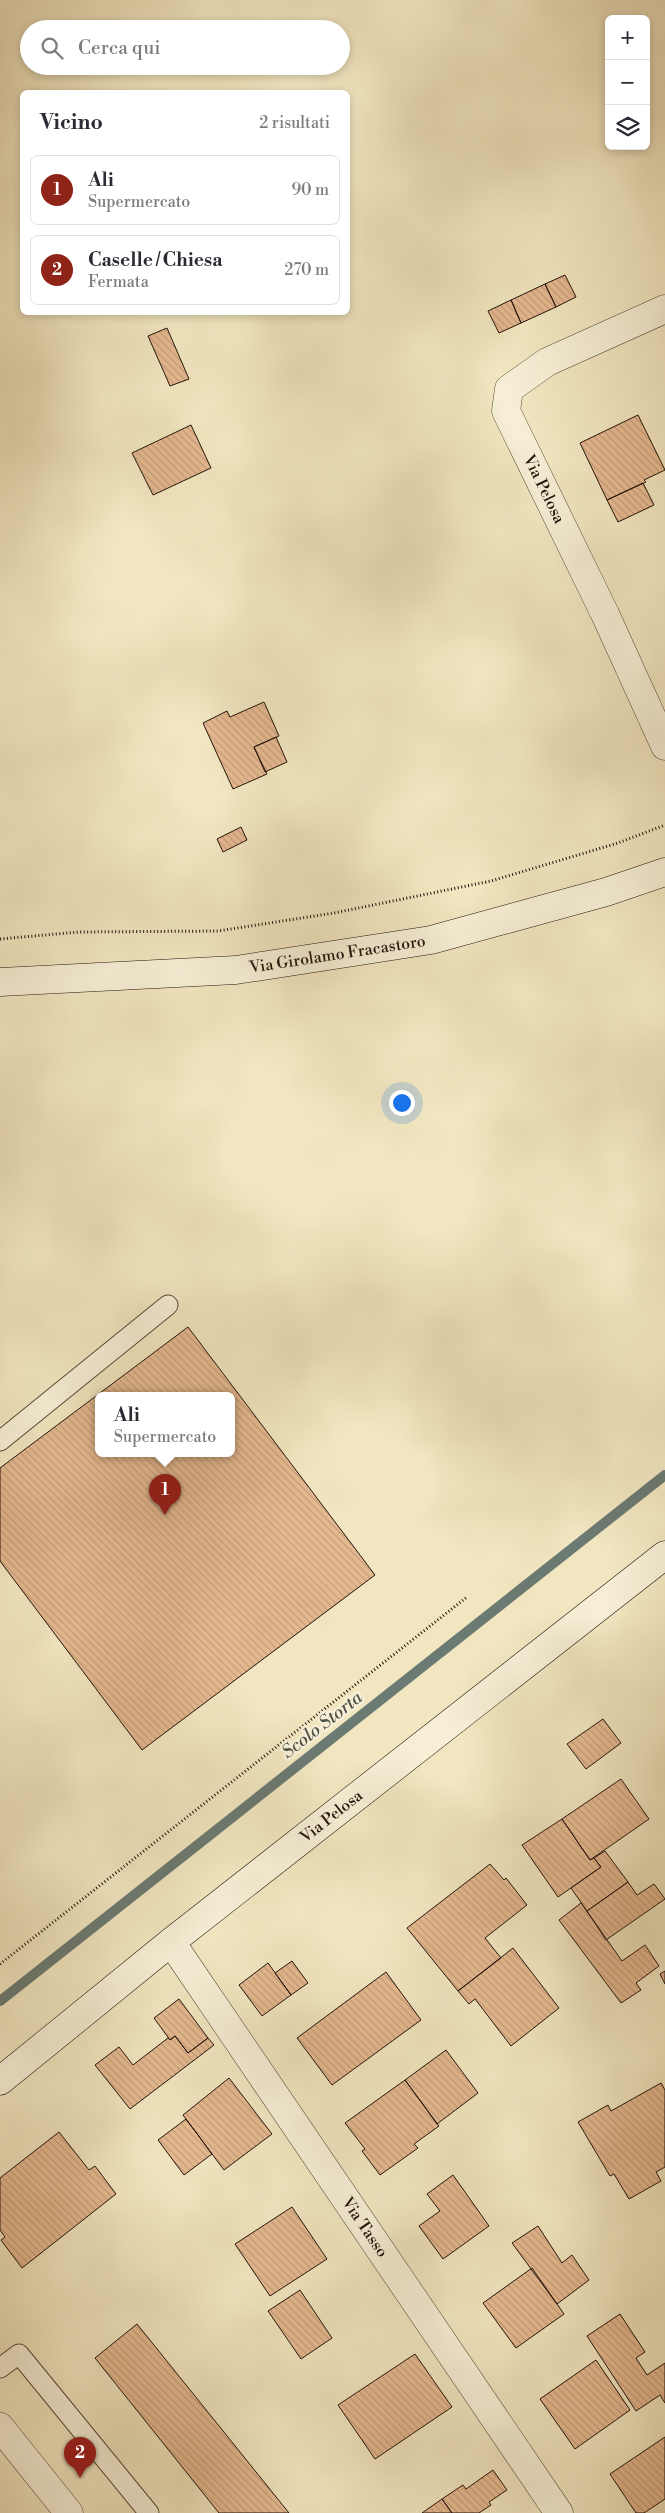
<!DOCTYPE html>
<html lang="it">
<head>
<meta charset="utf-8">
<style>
  body { margin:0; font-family:"Libre Bodoni",serif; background:#f2f2f3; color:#2b2b33 }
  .controls { position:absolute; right:15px; top:15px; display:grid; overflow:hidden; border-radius:8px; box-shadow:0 2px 8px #0003 }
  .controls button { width:45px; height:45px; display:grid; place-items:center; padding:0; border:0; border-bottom:1px solid #e1e1e2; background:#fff; color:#2b2b33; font:25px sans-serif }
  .you { position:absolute; left:401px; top:1102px; width:18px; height:18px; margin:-12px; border:4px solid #fff; border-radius:50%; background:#1a73e8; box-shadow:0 0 0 8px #1a73e833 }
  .badge { display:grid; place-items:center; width:32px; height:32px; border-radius:50%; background:#8f2418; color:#fff; font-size:16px; font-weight:700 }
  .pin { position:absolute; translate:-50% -41px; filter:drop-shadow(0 1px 2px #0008) }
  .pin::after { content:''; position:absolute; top:26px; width:18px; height:15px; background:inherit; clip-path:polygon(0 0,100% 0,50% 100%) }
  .popup { position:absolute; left:95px; top:1392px; width:140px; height:65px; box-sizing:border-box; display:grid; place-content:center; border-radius:8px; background:#fff; filter:drop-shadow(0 1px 4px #0005); font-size:16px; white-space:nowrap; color:#7c7c81 }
  .popup b { font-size:19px; color:#2b2b33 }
  .popup::after { content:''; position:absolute; left:50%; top:100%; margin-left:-10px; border:10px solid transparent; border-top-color:#fff }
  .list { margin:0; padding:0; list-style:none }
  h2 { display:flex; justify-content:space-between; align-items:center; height:65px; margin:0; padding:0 20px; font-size:21px }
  h2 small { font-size:16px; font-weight:400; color:#7c7c81 }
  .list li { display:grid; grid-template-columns:32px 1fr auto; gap:15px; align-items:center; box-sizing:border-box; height:70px; margin:0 10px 10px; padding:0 10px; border:1px solid #e1e1e2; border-radius:8px }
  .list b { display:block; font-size:19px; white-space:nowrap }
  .list p { margin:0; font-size:16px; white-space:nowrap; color:#7c7c81 }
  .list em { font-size:16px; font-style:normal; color:#7c7c81 }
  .icon { flex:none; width:28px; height:28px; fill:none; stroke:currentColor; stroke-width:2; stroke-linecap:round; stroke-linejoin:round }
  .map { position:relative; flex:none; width:665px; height:2513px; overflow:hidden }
  .search { position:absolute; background:#fff; box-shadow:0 2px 8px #0003; left:20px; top:20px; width:330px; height:55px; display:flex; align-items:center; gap:12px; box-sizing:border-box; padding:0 18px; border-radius:28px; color:#7c7c81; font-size:19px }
  .panel { position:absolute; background:#fff; box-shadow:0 2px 8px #0003; left:20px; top:90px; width:330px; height:225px; border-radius:8px }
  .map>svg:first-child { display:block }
</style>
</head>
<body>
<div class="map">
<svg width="665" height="2513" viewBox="0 0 665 2513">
  <defs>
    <pattern id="building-back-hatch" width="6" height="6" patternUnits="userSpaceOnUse" patternTransform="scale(1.25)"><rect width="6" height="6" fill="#e5b990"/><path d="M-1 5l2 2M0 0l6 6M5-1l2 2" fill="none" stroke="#c49e7b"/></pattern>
  </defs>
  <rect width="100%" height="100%" fill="#f1e6c0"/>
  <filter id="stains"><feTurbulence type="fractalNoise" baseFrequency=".004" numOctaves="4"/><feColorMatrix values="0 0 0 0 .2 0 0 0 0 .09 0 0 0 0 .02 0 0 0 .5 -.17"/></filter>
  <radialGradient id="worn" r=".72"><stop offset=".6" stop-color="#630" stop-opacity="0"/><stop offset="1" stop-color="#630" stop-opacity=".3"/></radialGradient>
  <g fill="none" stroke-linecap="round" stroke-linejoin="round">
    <!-- stream -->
    <path stroke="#6b7a72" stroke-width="10" d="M0,2001L665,1475"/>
  </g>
  <!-- building -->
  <path fill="url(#building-back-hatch)" stroke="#22120b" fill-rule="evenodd" d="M565,275L576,297L556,307L545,284Z
    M545,284L556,307L521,323L511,300Z
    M511,300L521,323L499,333L488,311Z
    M167,328L189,379L170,386L148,336Z
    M638,415L665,470L644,480L646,482L607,500L580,443Z
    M191,425L211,468L153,495L132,453Z
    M643,483L654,505L618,522L607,500Z
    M264,702L279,736L254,747L267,774L233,789L203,723L227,711L230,717Z
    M276,737L287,762L265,772L254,747Z
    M241,827L247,840L223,852L217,839Z
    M188,1327L375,1575L142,1750L0,1561V1468ZM99,1396H231V1454H99Z
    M603,1719L621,1743L586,1769L567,1744Z
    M621,1779L649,1819L590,1860L562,1819Z
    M562,1819L590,1860L594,1858L601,1867L558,1897L522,1845Z
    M605,1851L628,1882L587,1911L571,1888L601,1867L594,1858Z
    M490,1864L504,1880L506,1878L527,1905L485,1938L501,1958L458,1991L407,1928Z
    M628,1882L637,1895L654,1884L665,1899L606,1940L587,1911Z
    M581,1903L622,1961L645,1945L659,1966L636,1983L641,1990L621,2003L559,1920Z
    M513,1948L559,2008L511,2046L475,1999L469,2004L458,1991Z
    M292,1961L308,1983L291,1995L275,1973Z
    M268,1963L291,1995L262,2016L239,1985Z
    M665,1971V1984L660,1974Z
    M386,1972L421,2020L332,2085L297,2038Z
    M179,1999L208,2038L188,2053L175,2036L170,2040L154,2018Z
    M175,2036L188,2053L208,2038L214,2045L130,2109L95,2065L119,2047L133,2065L168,2038L170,2040Z
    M446,2050L478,2093L437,2124L405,2080Z
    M229,2078L272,2134L224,2170L183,2115Z
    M405,2080L439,2126L414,2144L418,2148L380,2175L362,2151L365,2149L345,2123Z
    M661,2083L665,2090V2167L656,2172L661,2181L629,2199L614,2174L610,2176L578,2122L608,2105L611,2111Z
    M186,2119L212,2154L184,2175L158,2140Z
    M59,2132L89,2170L95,2166L116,2194L22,2268L1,2240L5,2237L0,2230V2178Z
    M453,2175L489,2226L443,2259L419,2226L440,2211L427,2194Z
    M292,2207L327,2259L270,2296L235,2244Z
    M538,2226L562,2263L572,2255L589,2280L557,2304L512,2243Z
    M532,2268L564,2314L516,2348L483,2303Z
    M300,2290L332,2338L301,2359L268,2311Z
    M620,2314L645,2352L636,2358L647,2375L665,2363V2403L660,2395L636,2411L587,2336Z
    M137,2324L289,2513H219L95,2358Z
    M415,2354L452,2407L375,2459L338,2405Z
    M596,2360L630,2410L575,2449L540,2399Z
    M665,2437V2499L644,2513H636L610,2474Z
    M493,2470L507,2490L489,2502L491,2505L479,2513H452L442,2499L463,2485L466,2489Z
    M442,2499L452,2513H422Z"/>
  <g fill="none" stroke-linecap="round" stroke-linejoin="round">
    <defs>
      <path id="service" d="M0,1441L168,1305
        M0,2368L19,2354L149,2513"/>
      <g id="minor">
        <path id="s1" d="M665,309L547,362L509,389L506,411L605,614L665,746"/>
        <path id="s2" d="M171,1942L559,2513"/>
        <path d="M0,2427L69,2513"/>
      </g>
      <g id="secondary">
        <path id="s3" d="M0,982L236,970L431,940L606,892L665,872"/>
        <path id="s4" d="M0,2081L171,1942L665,1555"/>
      </g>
    </defs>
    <!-- service casing -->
    <use href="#service" stroke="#564738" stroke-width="21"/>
    <!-- minor casing -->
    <use href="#minor" stroke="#564738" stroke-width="29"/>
    <!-- secondary casing -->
    <use href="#secondary" stroke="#22120b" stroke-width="29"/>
    <!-- path -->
    <path stroke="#22120b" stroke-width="3" stroke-dasharray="1 2.5" stroke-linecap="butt" d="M0,939L79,932L218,931L334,913L491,881L618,843L665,825
      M0,1964L467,1597"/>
    <!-- service -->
    <use href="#service" stroke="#f6efd6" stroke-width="19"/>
    <!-- minor -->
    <use href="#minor" stroke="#f6efd6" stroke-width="28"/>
    <!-- secondary -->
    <use href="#secondary" stroke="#f6efd6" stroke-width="28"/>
  </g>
  <g text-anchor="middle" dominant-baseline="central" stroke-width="5" stroke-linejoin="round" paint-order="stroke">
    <!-- street labels -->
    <g font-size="16" fill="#22120b" stroke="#f6efd6">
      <text stroke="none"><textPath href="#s1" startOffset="285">Via Pelosa</textPath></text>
      <text stroke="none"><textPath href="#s3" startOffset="339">Via Girolamo Fracastoro</textPath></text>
      <text stroke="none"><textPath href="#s4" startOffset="424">Via Pelosa</textPath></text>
      <text stroke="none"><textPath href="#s2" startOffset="345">Via Tasso</textPath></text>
    </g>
    <!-- water labels -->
    <g font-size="18" font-style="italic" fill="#4c4f47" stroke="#f6efd6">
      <text transform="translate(322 1725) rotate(-38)">Scolo Storta</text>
    </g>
  </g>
  <rect width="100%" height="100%" filter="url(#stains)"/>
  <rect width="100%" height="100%" fill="url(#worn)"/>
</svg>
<div class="controls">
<button>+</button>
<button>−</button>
<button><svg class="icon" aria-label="layers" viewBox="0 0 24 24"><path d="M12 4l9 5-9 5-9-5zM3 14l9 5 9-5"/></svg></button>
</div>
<div class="you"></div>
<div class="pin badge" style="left:165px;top:1515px">1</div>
<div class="popup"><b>Ali</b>Supermercato</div>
<div class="pin badge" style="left:80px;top:2478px">2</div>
<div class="search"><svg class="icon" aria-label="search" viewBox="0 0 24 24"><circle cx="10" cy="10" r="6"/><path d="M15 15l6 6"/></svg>Cerca qui</div>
<section class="panel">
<h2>Vicino<small>2 risultati</small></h2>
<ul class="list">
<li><span class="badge">1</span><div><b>Ali</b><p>Supermercato</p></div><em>90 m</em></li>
<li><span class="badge">2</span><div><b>Caselle / Chiesa</b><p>Fermata</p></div><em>270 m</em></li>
</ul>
</section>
</div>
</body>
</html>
